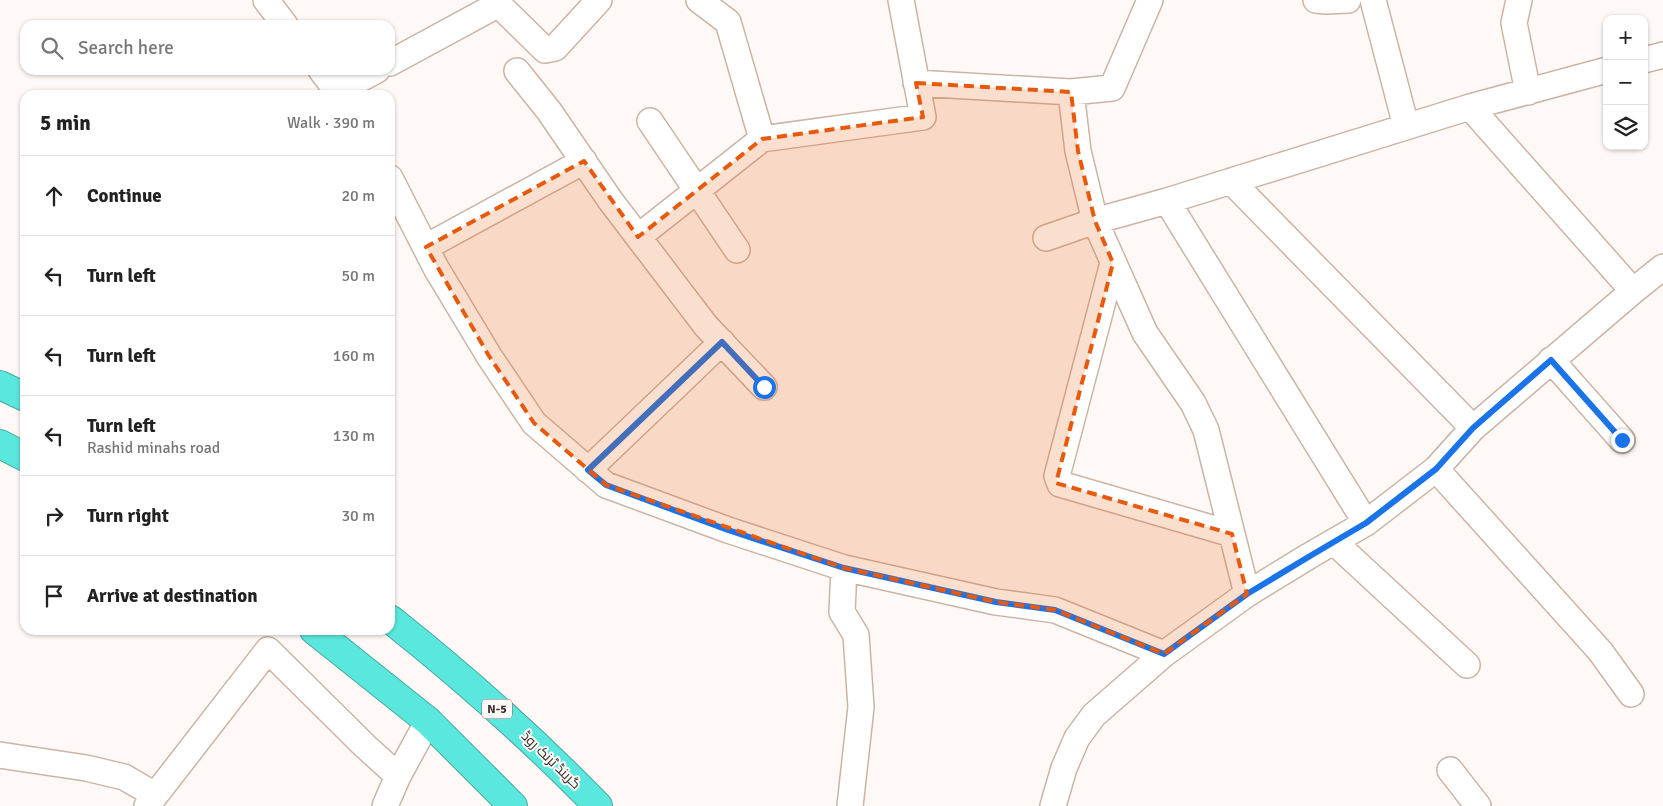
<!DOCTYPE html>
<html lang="en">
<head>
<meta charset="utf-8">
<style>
  body { margin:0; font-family:Signika,Cairo,sans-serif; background:#f2f2f2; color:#222 }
  .controls { position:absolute; right:15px; top:15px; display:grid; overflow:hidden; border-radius:10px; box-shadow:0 1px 4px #0004 }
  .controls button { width:45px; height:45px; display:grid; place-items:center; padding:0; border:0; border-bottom:1px solid #e0e0e0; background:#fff; color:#222; font:25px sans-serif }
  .stop { position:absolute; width:15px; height:15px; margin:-11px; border:4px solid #1a73e8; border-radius:50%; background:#fff }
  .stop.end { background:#1a73e8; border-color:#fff; box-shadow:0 1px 5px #0008 }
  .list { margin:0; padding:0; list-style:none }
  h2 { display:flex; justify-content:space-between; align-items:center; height:65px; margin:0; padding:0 20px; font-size:21px }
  h2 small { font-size:16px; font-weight:400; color:#767676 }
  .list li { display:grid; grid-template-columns:32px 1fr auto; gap:15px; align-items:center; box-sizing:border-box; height:80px; padding:0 20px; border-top:1px solid #e0e0e0 }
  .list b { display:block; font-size:19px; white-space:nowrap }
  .list p { margin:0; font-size:16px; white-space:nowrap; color:#767676 }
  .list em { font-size:16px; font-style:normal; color:#767676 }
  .icon { flex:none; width:28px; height:28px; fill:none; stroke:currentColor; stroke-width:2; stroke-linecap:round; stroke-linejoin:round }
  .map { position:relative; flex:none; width:1663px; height:806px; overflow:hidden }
  .search { position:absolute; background:#fff; box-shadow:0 1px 4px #0004; left:20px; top:20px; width:375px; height:55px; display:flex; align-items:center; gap:12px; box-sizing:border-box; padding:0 18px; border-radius:15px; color:#767676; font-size:19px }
  .panel { position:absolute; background:#fff; box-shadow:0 1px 4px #0004; left:20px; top:90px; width:375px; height:545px; border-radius:15px }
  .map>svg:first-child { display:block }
</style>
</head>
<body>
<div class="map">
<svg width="1663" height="806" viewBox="0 0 1663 806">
  <rect width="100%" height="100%" fill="#fef9f6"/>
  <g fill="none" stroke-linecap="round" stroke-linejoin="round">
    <defs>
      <path id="minor" d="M266,0L285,25
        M494,0L545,50L555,48L599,0
        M699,0L728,22L762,139L923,117L901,0
        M1150,0L1112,88L1071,92L1078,151L1095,221L1145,333L1193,403L1206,430L1247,594
        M1316,0L1326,1L1348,0
        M1373,0L1406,126
        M1519,0L1514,23L1528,92
        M1644,60L1663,55
        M390,63L499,4
        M321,70L340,95
        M517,71L549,111L610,200L706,326L764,387
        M916,83L1071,92
        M338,91L377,70
        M1470,107L1633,291
        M650,121L737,250
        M390,178L436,268L489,356L534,423L606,485L728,530L844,568L996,602L1055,610L1164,654
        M1231,181L1473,428
        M1167,201L1366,523
        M638,237L762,139
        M1046,238L1095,221L1167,201L1470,107L1607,70
        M426,247L584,161
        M1113,263L1057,476L1060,484L1232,534
        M1551,360L1622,440
        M1436,469L1600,651L1631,694
        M588,470L722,342
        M1334,542L1467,665
        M844,568L842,612L856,635L861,707L850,806
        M0,755L86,768L124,777L155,795
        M1450,770L1478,806
        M147,806L268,650L364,745L398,776
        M385,806L398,776L428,721
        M1053,806L1064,768L1077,738L1094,715L1164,654L1247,594L1309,556L1366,523L1436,469L1473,428L1633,291L1663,267"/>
      <path id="highway" d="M0,385L25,397
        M0,444L25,457
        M390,619C463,677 533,739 598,806
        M314,630L428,721L513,806"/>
    </defs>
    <!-- minor casing -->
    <use href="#minor" stroke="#cbb4a6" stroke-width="28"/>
    <!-- highway casing -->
    <use href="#highway" stroke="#4da79f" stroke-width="30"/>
    <!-- minor -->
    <use href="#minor" stroke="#fff" stroke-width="25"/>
    <!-- highway -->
    <use href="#highway" stroke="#59e7de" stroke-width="28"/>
  </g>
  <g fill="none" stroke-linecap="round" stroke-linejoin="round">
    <!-- route -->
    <path stroke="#1a73e8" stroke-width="6" d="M764,387L722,342L588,470L606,485L728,530L844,568L996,602L1055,610L1164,654L1247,594L1310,556L1366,523L1436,469L1473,428L1551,360L1622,440"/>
  </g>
  <!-- marked area -->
  <path fill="#e8590c" fill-opacity="0.2" stroke="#e8590c" stroke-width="4" stroke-dasharray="10 6" stroke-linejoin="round" d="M916,83L1071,92L1078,151L1095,221L1113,263L1056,483L1232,534L1247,594L1164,654L1055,610L996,602L844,568L606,485L534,423L489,356L426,247L584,161L638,237L762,139L923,117Z"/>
  <g text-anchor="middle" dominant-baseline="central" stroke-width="4" stroke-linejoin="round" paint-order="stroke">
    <!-- shield labels -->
    <rect fill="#fef9f6" stroke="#736c66" stroke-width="1" x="482" y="699.5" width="30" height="19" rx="4"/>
    <g font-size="12" font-weight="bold" fill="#382f29">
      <text x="497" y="709">N-5</text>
    </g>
    <!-- street labels -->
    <g font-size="14" fill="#382f29" stroke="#fef9f6">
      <text transform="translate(551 760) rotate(44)">گرینڈ ٹرنک روڈ</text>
    </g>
  </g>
</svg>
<div class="controls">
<button>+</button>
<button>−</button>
<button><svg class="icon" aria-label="layers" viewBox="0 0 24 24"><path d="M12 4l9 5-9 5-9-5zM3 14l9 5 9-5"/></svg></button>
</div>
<div class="stop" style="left:764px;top:387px"></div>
<div class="stop end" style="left:1622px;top:440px"></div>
<div class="search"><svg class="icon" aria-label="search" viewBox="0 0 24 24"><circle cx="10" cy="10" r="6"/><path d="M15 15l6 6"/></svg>Search here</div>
<section class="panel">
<h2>5 min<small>Walk · 390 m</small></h2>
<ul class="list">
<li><svg class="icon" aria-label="ahead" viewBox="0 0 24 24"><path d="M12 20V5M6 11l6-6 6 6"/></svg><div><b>Continue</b></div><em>20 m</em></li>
<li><svg class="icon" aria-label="left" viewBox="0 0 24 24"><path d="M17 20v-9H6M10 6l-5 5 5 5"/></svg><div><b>Turn left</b></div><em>50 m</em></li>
<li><svg class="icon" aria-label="left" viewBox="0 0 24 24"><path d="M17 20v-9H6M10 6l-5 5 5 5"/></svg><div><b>Turn left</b></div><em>160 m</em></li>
<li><svg class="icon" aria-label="left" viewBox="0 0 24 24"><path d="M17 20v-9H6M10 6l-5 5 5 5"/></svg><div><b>Turn left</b><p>Rashid minahs road</p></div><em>130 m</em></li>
<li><svg class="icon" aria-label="right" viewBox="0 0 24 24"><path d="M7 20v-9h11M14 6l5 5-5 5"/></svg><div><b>Turn right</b></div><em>30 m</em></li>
<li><svg class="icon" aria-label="arrive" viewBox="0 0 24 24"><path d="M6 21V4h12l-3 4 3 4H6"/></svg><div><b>Arrive at destination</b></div></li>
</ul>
</section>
</div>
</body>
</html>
